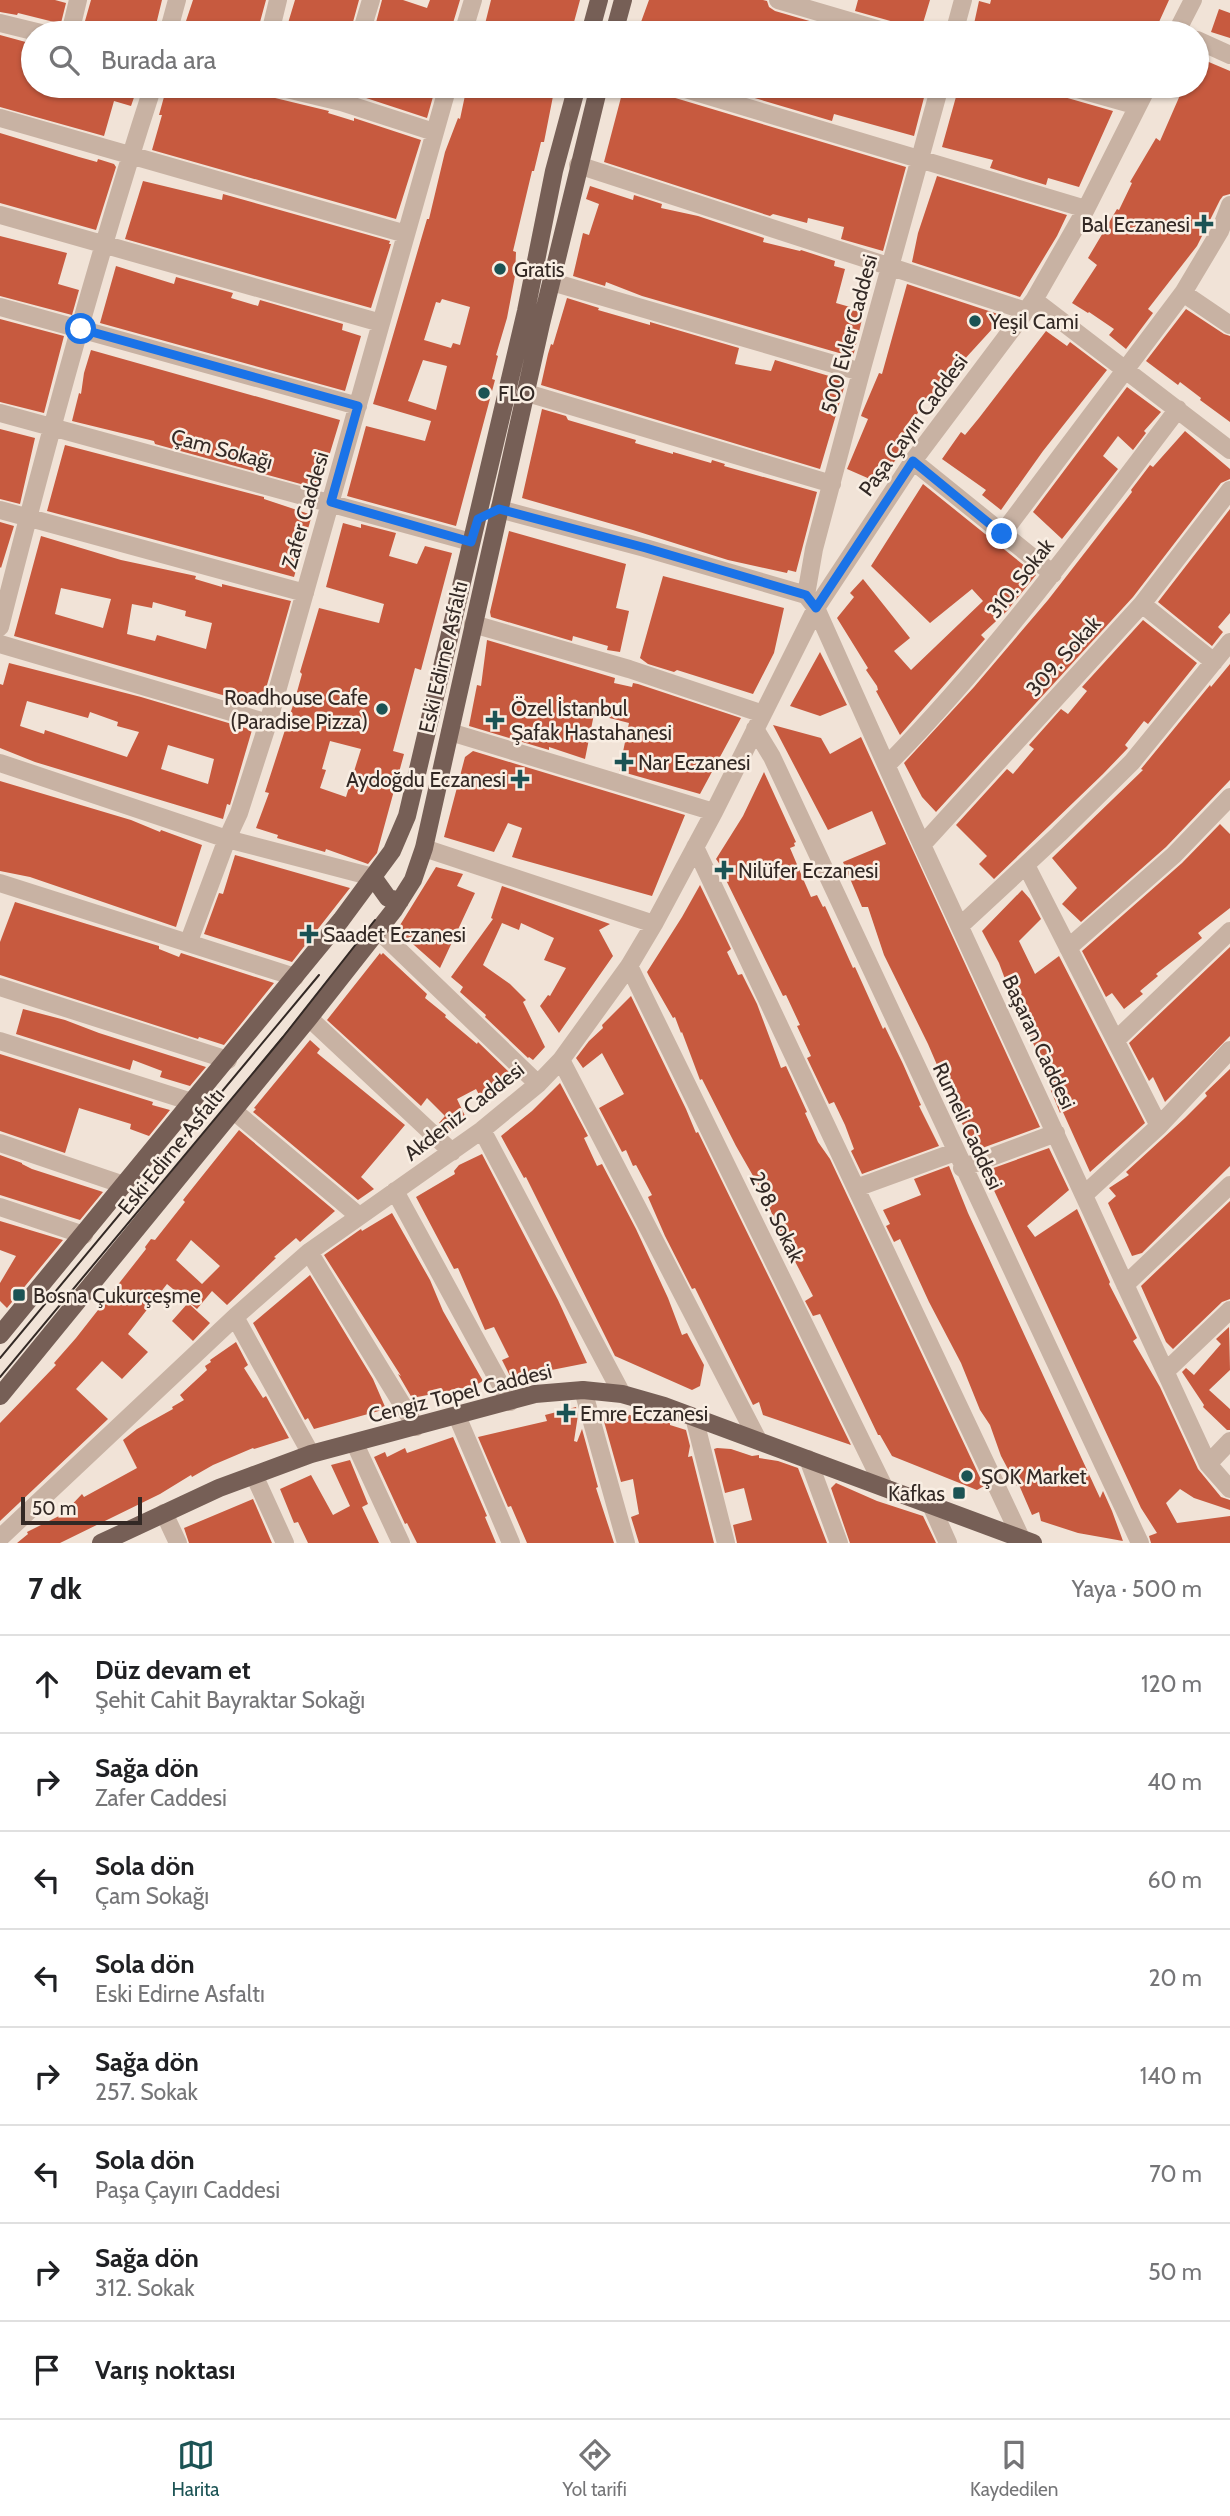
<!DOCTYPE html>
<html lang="tr">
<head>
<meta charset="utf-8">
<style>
  body { margin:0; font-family:Cabin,sans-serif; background:#f2f2f2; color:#202124 }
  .scale { position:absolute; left:21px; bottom:18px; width:121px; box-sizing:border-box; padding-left:7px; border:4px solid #332925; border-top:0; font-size:19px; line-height:24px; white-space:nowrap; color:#332925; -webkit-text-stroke:5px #f9eee3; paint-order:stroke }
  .stop { position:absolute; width:21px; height:21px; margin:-16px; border:5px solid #1a73e8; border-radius:50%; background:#fff }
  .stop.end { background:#1a73e8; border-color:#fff; box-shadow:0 2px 7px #0008 }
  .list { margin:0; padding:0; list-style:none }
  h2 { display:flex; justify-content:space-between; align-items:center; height:91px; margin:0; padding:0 28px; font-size:30px }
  h2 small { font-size:23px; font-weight:400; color:#757577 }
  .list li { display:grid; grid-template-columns:46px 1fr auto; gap:21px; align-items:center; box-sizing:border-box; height:98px; padding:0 28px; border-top:2px solid #e0e0e0 }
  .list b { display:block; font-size:26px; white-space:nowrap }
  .list p { margin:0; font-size:23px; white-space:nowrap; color:#757577 }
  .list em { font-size:23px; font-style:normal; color:#757577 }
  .icon { flex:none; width:38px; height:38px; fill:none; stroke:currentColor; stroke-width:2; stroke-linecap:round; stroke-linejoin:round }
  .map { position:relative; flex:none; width:1230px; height:1543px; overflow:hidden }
  .search { position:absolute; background:#fff; box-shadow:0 2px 5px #0004; left:21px; right:21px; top:21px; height:77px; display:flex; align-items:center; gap:18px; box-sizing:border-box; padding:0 24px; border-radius:38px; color:#757577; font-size:26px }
  .sheet { height:875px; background:#fff }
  nav { display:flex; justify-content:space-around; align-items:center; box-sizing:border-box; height:98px; border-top:2px solid #e0e0e0; background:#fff; font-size:19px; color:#757577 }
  nav a { display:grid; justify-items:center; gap:4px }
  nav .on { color:#1b5354 }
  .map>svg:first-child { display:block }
</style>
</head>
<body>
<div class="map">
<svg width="1230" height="1543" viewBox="0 0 1230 1543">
  <rect width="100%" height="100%" fill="#f1e3d7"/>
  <!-- building -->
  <path fill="#c75a3f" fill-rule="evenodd" d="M0,0H55L66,3L61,23H58L18,13L17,15L0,12Z
    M91,0H162L154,33H102L83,28Z
    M193,0H266L257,33H182Z
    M295,0H359L350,33H285Z
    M382,0H403L427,8L430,0H460L450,33H434L412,26L410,33H385L374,30Z
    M491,0H580L571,33H490L483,32Z
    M649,0H763L767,1L769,7L775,11L851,33H637Z
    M858,0H930L920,33H901L899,26L894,22L855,11Z
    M991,0H1169L1154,33H972L979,1L990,4Z
    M1219,9L1230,13V38L1211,32Z
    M0,35L33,44V86H138L131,106L114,101L104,136L0,107Z
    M1197,57L1230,71V194L1223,196L1220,200L1197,246L1148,309L1153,313L1126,349L1109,335L1114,329L1089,312L1088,313L1072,303L1097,265L1088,258L1117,209L1119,210L1132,183L1130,182L1156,138L1160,141L1184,86H1197Z
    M167,86H204L249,96L250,86H263L266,94L271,97L329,111L328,113L354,121V118L421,140L396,219L152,150L162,115H159Z
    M363,86H436L427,118L360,96Z
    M467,86H555L544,142H541L534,171H532L513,251L516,252L515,276L507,318L496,355L498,356L492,379L495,380L456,526L347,496L366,426L425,441L431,421L373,404L427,219H429L445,152L458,118L460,119ZM442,299L470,307L460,345L453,343L451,348L424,340L436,302L440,303ZM423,360L447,366L436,410L408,401Z
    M624,86H664L666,93L672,97L906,167L883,251L841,239L844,227L808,218L807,223L773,214L770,216L604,162Z
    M714,86H853L872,91L873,86H927L914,136L834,114L832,121Z
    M959,86H1042L1057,90L1064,97L1113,111L1079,187L1048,178L1046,185L990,168L993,160L942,147Z
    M0,133L79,157L97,162L98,159L114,164L116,167L96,230L0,203Z
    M937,176L1067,215L1057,236L1020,297L912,262L918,233Z
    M143,181L222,200L223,194L390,241L389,244H391L371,308L125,239Z
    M590,186L633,200L634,195L662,204L661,208L698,216L764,238L763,242L800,251L801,250L835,261L834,266L845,269L836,303L864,311L853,357L642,296L606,282L605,286L573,276L583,233L589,235L599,204L586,199Z
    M0,236L67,253L58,284L79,290L72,315L0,296Z
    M116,266L174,284L176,277L233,293L231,298L258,306L260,300L343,324L342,330L361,336L345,391L100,323Z
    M907,284L1004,316L920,408L914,421L916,422L902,451L879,483L847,469L868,419L861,416L862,413L879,373L882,374Z
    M567,298L599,308L598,310L650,325V322L739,348L735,364L771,371L775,360L846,381L820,469L541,385L548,354L551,344L553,345Z
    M1186,309L1224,334L1230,336V422L1200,400L1201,398L1180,382L1178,385L1146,361Z
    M0,319L64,336L44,413L0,402Z
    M1046,331L1067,346L1070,342L1107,370L1043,451L1001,510L982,495L986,490L942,459L961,432L965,435L979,418Z
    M91,350L340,420L319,489L155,444L154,441L72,421L79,393L81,394L84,373Z
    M1127,387L1161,412L1144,431L1146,433L1133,450L1118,436L1103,456L1118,469L1062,539L1033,512Z
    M542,409L566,416L568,420L636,440L635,443L673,454V452L711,463L712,460L725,464L724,466L817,492L796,572L788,570L787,573L728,560L633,530L522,498Z
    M0,429L35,438L20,504L0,499Z
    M1185,431L1230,469V479L1221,483L1133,597L936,812L922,797L904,763L974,687L1048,600L1132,492L1131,490L1150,465L1153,467Z
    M65,445L264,497V499L312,515L294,577L47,511Z
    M923,484L1036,575L1007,611L981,635L985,639L900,735L876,691L878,690L877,686L866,670L868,668L837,618L854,597L850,593L863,579L910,638L894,651L911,670L983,601L972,589L930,623L871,566Z
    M1230,509V613L1218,627L1223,632L1212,646L1158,602Z
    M0,522L14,526L1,568L0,567Z
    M343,523L361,528V524L396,533L389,556L417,564L425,546L452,553L421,670L415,668L393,751L404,754L377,853L368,864L326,849L325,852L277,838L278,835L256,828L269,793L265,792L295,699L302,674L300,672L319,608L379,623L384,604L326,587ZM330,741L361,749L346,797L320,788L326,770L322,769Z
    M509,531L626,564L616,608L629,611L620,652L607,650L608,646L573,636L572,641L491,617L490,612Z
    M41,536L121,560L196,576L195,579L222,587V584L291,601L261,706L14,636ZM61,588L111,599L103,628L55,614ZM153,602L186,611L185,616L212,623L206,649L157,635L155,641L127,634L132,604L152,608Z
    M663,576L784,608L774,653L753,694L677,670L674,672L648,664L640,658Z
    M1143,620L1197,663L1148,724L1144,721L1125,745L1128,748L1103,774L994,879L979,864L987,856L956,825L1007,769L1013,774L1034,749L1029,745L1061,709L1068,714L1087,691L1082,687Z
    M487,640L615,678L614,683L632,687L633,683L638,684L741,718L700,794L619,771L629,723L594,714L585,759L549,747V750L469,726L477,685L481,686Z
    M820,652L847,705L820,716L790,706Z
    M9,663L141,697L252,730L230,805L227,804L223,819L35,762L0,748V684L3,685ZM27,701L88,718L90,712L118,722L117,726L139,732L127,757L45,730L44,734L20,726ZM168,745L214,759L208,784L161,769Z
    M1230,664V780L1166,847L1081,922L1062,904L1077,888L1052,858L1143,770L1141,769L1210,685L1211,687Z
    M773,725L821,738L830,754L861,737L1040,1127L974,1151L928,1044L884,955L868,907H862L843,862L886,844L872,811L828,830Z
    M473,751L685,815L652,896L512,857L522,828L508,823L494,852L444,837L465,757Z
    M764,772L796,842L794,843L795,846L790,848L804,881L811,897L817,895L823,907L825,906L853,968L855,967L883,1029L885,1027L903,1064L921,1105L919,1106L939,1146L862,1174L851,1151L854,1149L845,1125L834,1102L829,1104L807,1058L811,1056L797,1026L800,1025L786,995L783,996L723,874L726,873L716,859L743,816Z
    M0,781L131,820L160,832L161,830L202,845L176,927L30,877L0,871Z
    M1220,824L1230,834V908L1198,933L1202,938L1156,974L1158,976L1140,991L1143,994L1124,1009L1112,993L1106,997L1082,951L1182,863Z
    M235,855L350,888L292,962L204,934L219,893L223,894Z
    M436,867L463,874L457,886L475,893L440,968L397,930Z
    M700,885L731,949L727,952L738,975L742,974L757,1004L781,1068L786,1066L807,1112L805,1113L818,1142L830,1159L984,1486L977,1490L892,1456L880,1435H878L820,1314L813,1316L805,1301L813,1296L787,1246L760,1188L736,1146L702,1079L700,1080L682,1032L681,1033L675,1017L673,1018L649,976L647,972L682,917Z
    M502,886L610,924L599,930L613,956L559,1033L540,1006L548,995L550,996L566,968L544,960L554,938L521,923L519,930L502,923L483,965L510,984L526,1000L523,1002L545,1047L533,1060L529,1057L528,1058L485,1017L486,1015L460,992L463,987L451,977L493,919L491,918Z
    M1022,890L1030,899L1041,919L1019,941L1035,974L1059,956L1145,1123L1090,1172L1062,1110L1060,1113L1047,1081L1050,1079L1014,1003L999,963L982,931Z
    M15,902L159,946V949L179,957L181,953L274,983L224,1045L199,1037L198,1039L0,975V942Z
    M1230,947V1036L1165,1102L1153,1077L1149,1081L1129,1043Z
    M380,953L381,955L383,953L427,994L425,998L446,1015L445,1017L477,1044L478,1042L514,1077L502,1092L498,1089L483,1102L476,1089L457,1099L466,1118L449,1132L439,1123L445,1116L427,1098L421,1106L327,1020Z
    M631,996L686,1109L696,1133L698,1132L851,1445L763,1415L759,1402L753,1405L695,1288L692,1289L665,1236L648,1197L652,1195L636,1165L633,1166L626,1150L622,1152L599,1108L624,1094L602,1053L583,1068L576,1058L589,1041L603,1028L602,1025Z
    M23,1009L65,1020L99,1033L206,1067L190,1086L160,1077L162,1071L133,1060L130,1070L16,1034Z
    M310,1040L320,1049L317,1053L405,1125L361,1177L374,1189L358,1200L253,1112L256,1109L254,1108Z
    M0,1054L153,1102L152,1105L170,1110L149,1136L130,1129L131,1124L79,1108L65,1153L0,1131Z
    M1230,1069V1166L1142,1253L1132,1256L1108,1203L1116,1196L1109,1188L1129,1175L1126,1172L1185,1118L1207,1096L1205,1093Z
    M560,1083L588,1136L584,1138L597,1166L602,1164L636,1229L668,1298L682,1335L687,1333L704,1365L700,1386L692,1390L615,1356L526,1177L524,1178L501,1136L532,1111Z
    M239,1130L335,1211L300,1242L296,1238L274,1257L276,1258L227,1305L212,1291L197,1309L167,1284L128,1334L148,1352L122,1379L102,1361L76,1389L108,1419L0,1521V1423L56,1365L54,1363L76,1338L146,1249L145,1247L151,1239L155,1240L185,1202L183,1200ZM191,1240L220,1266L202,1284L176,1260Z
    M1049,1148L1069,1190L1027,1226L1035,1237L1077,1209L1110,1282L1109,1284L1137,1338L1133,1341L1160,1387L1198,1469L1221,1497L1230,1500V1510L1194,1498L1180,1489L1166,1503L1177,1523L1230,1516V1543H1151L1149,1536L1157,1533L1141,1508L985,1171Z
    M482,1154L558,1300L587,1363L511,1378L502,1360L509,1357L494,1327L485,1330L458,1268L454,1269L416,1197L455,1174L454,1171L459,1165Z
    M0,1155L22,1163V1164L32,1169L103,1192L80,1220L0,1195Z
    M949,1166L968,1213L1100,1498L1103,1491L1112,1511L1123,1541L1078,1533L1041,1521L1039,1512L1032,1515L1019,1485L1017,1486L1001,1456L990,1425L980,1410L961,1363L929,1302L900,1239L894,1242L886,1226L890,1224L883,1210L921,1195L914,1179Z
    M1230,1201V1299L1222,1302L1173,1349L1166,1342L1141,1286Z
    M392,1213L430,1280L443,1311L483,1381L474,1386L412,1398L398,1374L401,1376L324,1255L361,1229L362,1231Z
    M0,1221L63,1240L7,1308L0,1301V1283L16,1256L0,1250Z
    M310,1275L373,1379L386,1409L314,1429L308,1418L305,1420L253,1323Z
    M188,1303L210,1323L193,1341L172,1321Z
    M1229,1327L1230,1370L1209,1390L1230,1409V1430H1227L1203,1407L1204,1405L1182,1372L1186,1368L1194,1375L1221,1344L1216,1339Z
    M236,1342L248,1365L244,1368L263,1398L266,1396L289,1438L254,1449L253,1448L213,1465L192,1477L191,1475L160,1494L60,1543H17L28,1534L27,1532L63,1514L82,1494L84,1497L137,1468L123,1440L137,1429L173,1409L172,1407L184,1400L180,1395L207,1370L205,1366L211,1362L210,1360Z
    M576,1407L578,1415L574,1441L577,1442L582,1429L598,1487L596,1488L614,1543H527L511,1506L508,1507L478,1437L547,1421L545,1415Z
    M609,1411L670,1423V1425L686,1430L690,1446L688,1457L692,1456L714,1543H639L631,1517L639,1514L633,1479L621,1482L603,1418Z
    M453,1437L487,1516L485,1517L496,1543H417L407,1523L405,1524L374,1457L385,1452L387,1457L405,1448L407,1453Z
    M717,1448L731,1449L752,1456L759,1455V1458L778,1461L798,1468L827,1543H737L733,1525L752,1520L744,1488L725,1493L714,1449Z
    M350,1460L368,1504L362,1507L379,1543H308L298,1522L294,1523L280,1489L311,1475L333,1515L350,1506L331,1465Z
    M836,1483L877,1501L923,1516L936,1543H850L831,1488Z
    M253,1499L272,1543H189L184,1528Z"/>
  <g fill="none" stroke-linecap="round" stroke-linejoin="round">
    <!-- minor -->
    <path stroke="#c8b2a3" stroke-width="18" d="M778,0L890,33
      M0,23L41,33
      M70,33L78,0
      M168,33L177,0
      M270,33L278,0
      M361,33L371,0
      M463,33L473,0
      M954,33L963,0
      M1176,33L1193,0
      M1197,40L1230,55
      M274,86L341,102L434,132
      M675,86L1086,209
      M1067,86L1138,106
      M0,118L406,234
      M578,165L1026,311
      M0,215L381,323
      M552,282L861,372
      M1183,293L1230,325
      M1034,300L1230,450
      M0,307L358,406
      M527,393L832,484
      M0,413L471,542
      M913,461L1053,574
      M499,509L645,548L806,595L816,608L922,845L1208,1464L1230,1489
      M0,510L305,593
      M1002,534L1183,293L1220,231L1230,205
      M806,595L814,549L861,372L940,86
      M1142,604L1214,662
      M473,624L629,669L763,714
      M0,627C46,445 95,264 153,86
      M0,644L268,723
      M755,729L772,757L1140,1543
      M450,732L714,812
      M0,763L227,839L373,877
      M887,765C995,655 1085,531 1178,409
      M922,845L1142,604L1230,490
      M695,847L1021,1538
      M424,848L654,924
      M1026,865L1159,1126
      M0,883L295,977
      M960,926L1059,834L1132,762L1230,642
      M378,930L538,1084
      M189,941L227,839L239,813L268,723L448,86
      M1068,948L1174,855L1230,797
      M629,966L884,1487
      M0,987L228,1060
      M309,1018L452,1152
      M1116,1040L1230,931
      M0,1041L192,1102
      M561,1060L758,1440
      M234,1111L359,1216
      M482,1130L622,1394
      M0,1143L124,1185
      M962,1168L1056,1133
      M856,1188L955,1152
      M395,1191L510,1402
      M1085,1194L1159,1126L1230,1050
      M0,1207L84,1235
      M309,1252L416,1427
      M1125,1285L1230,1185
      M235,1317L311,1454
      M1166,1371L1230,1310
      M583,1390L626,1543
      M457,1416L511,1543
      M694,1417L726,1543
      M355,1444L401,1543
      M808,1459L839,1543
      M1208,1464L1230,1441
      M254,1475L285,1543
      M931,1505L948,1543
      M164,1513L178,1543
      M0,1538L235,1317L309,1252L482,1130L538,1084L561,1060L629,966L654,924L714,812L816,608L913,461L1034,300L1086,209L1148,86"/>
    <!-- major -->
    <path stroke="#765f56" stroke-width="18" d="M590,33L599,0
      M614,33L623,0
      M373,877L388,898L400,901
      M0,1335L341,920L392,851L407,816L526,311L554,171L577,86
      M0,1396L309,1018L394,910L413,880L424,848L541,324L599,86
      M101,1543L219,1488L311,1454L535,1394L583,1390L622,1394L664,1406L1033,1543"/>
    <!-- tram -->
    <path stroke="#332925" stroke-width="2" d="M0,1358L319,975
      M0,1377L283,1037L375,920"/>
  </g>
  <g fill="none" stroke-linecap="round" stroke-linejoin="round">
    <!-- route -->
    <path stroke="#1a73e8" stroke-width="9" d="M81,329L358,406L331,502L471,542L478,519L499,509L646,548L806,595L816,608L913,461L1002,534"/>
  </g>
  <!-- markers -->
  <g fill="#1b5354" stroke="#f9eee3" stroke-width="2.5">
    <path d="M1200.5 213.5h7v7h7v7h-7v7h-7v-7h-7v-7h7z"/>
    <circle cx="500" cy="269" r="7"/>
    <circle cx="975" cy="321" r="7"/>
    <circle cx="484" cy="393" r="7"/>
    <circle cx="382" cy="709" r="7"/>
    <path d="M491.5 709.5h7v7h7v7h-7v7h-7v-7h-7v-7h7z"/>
    <path d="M620.5 751.5h7v7h7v7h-7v7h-7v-7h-7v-7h7z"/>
    <path d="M516.5 768.5h7v7h7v7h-7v7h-7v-7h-7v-7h7z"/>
    <path d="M720.5 859.5h7v7h7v7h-7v7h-7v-7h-7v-7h7z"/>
    <path d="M305.5 923.5h7v7h7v7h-7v7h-7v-7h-7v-7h7z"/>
    <rect x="12" y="1288" width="14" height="14" rx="3.5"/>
    <path d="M562.5 1402.5h7v7h7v7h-7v7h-7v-7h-7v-7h7z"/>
    <circle cx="967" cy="1476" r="7"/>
    <rect x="952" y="1486" width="14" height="14" rx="3.5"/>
  </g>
  <g text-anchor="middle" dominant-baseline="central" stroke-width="5" stroke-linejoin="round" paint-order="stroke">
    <!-- poi labels -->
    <g font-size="21" fill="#332925" stroke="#f9eee3" text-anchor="start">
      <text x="1190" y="224" text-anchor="end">Bal Eczanesi</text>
      <text x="514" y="269">Gratis</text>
      <text x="989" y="321">Yeşil Cami</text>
      <text x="498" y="393">FLO</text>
      <text x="368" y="697" text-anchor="end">Roadhouse Cafe<tspan x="368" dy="24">(Paradise Pizza)</tspan></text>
      <text x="511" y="708">Özel İstanbul<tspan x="511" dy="24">Şafak Hastahanesi</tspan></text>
      <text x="638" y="762">Nar Eczanesi</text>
      <text x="506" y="779" text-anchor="end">Aydoğdu Eczanesi</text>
      <text x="738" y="870">Nilüfer Eczanesi</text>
      <text x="323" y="934">Saadet Eczanesi</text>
      <text x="33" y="1295">Bosna Çukurçeşme</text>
      <text x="580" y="1413">Emre Eczanesi</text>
      <text x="981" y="1476">ŞOK Market</text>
      <text x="945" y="1493" text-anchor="end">Kafkas</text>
    </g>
    <!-- street labels -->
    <g font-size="21" fill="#332925" stroke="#f9eee3">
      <text transform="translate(849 334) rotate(-75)">500 Evler Caddesi</text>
      <text transform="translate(913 425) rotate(-54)">Paşa Çayırı Caddesi</text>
      <text transform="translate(222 449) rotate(15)">Çam Sokağı</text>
      <text transform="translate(305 510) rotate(-74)">Zafer Caddesi</text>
      <text transform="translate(1020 578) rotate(-52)">310. Sokak</text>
      <text transform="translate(1063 656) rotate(-48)">309. Sokak</text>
      <text transform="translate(443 657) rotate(-77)">Eski Edirne Asfaltı</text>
      <text transform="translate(1039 1042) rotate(65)">Başaran Caddesi</text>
      <text transform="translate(464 1111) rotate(-38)">Akdeniz Caddesi</text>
      <text transform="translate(968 1126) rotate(65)">Rumeli Caddesi</text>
      <text transform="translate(171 1151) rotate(-51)">Eski Edirne Asfaltı</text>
      <text transform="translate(777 1217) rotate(64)">298. Sokak</text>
      <text transform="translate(460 1393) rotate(-14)">Cengiz Topel Caddesi</text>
    </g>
  </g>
</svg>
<div class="scale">50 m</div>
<div class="stop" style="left:81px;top:329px"></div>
<div class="stop end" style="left:1002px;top:534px"></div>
<div class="search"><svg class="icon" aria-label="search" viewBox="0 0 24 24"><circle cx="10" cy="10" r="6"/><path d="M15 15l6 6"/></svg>Burada ara</div>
</div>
<section class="sheet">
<h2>7 dk<small>Yaya · 500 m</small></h2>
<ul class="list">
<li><svg class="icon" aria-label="ahead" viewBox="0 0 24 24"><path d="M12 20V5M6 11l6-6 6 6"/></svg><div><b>Düz devam et</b><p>Şehit Cahit Bayraktar Sokağı</p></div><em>120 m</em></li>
<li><svg class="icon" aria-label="right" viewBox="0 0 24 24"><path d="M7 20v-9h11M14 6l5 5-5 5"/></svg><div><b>Sağa dön</b><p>Zafer Caddesi</p></div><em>40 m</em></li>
<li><svg class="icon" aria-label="left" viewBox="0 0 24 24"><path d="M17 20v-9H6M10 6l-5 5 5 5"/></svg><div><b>Sola dön</b><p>Çam Sokağı</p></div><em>60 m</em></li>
<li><svg class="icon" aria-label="left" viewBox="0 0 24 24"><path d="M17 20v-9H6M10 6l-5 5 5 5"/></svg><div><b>Sola dön</b><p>Eski Edirne Asfaltı</p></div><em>20 m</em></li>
<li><svg class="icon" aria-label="right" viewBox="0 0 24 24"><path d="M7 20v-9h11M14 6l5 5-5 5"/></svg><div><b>Sağa dön</b><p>257. Sokak</p></div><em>140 m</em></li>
<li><svg class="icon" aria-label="left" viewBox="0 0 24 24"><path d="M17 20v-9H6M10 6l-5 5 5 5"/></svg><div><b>Sola dön</b><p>Paşa Çayırı Caddesi</p></div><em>70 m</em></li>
<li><svg class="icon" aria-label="right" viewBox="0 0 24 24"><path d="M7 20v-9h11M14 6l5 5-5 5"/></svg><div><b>Sağa dön</b><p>312. Sokak</p></div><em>50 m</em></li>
<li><svg class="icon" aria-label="arrive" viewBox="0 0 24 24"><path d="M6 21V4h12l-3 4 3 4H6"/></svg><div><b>Varış noktası</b></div></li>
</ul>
</section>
<nav>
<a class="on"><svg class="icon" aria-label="map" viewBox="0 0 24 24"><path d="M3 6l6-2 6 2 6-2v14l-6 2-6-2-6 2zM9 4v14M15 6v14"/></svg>Harita</a>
<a><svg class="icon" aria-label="directions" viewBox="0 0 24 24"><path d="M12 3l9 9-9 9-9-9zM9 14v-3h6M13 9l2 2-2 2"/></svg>Yol tarifi</a>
<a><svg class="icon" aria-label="saved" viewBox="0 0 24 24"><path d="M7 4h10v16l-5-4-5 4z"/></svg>Kaydedilen</a>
</nav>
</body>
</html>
